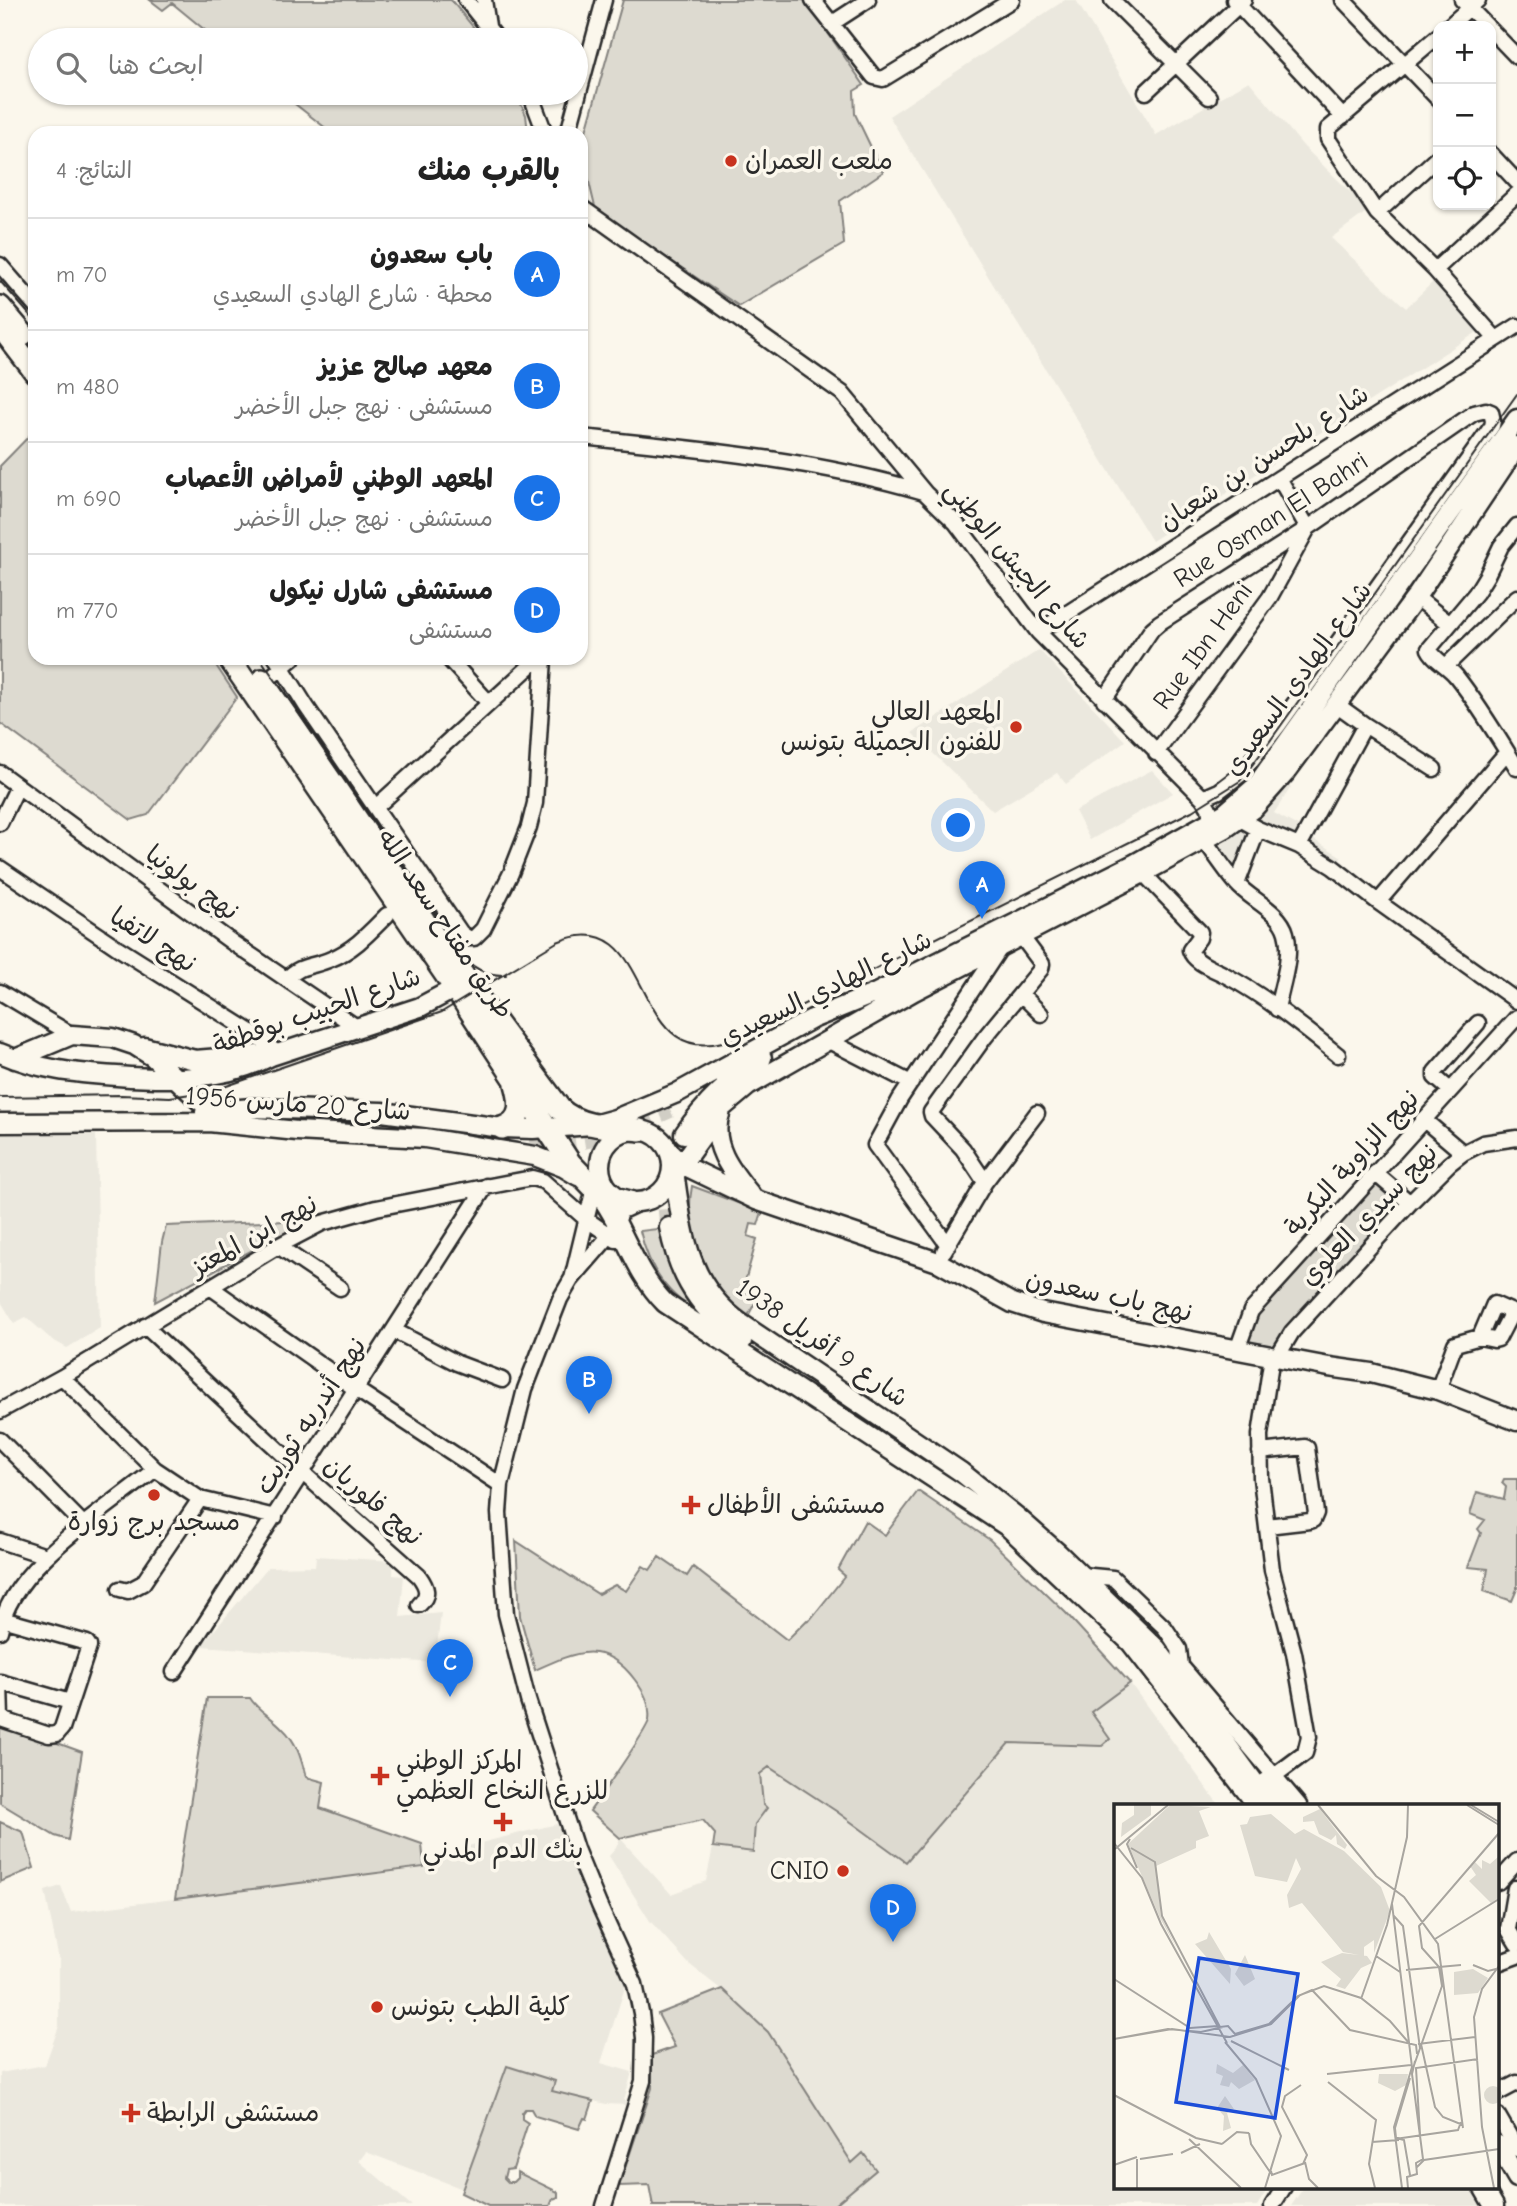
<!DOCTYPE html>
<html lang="ar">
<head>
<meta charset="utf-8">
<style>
  body { margin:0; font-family:"Comic Neue","Playpen Sans Arabic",sans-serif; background:#f6f6f6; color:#222; direction:rtl }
  .controls { position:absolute; right:21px; top:21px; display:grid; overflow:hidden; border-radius:14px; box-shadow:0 2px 5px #0004 }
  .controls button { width:63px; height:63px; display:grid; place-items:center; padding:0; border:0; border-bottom:2px solid #e0e0e0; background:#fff; color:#222; font:35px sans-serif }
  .you { position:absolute; left:959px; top:826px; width:24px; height:24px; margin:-18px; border:5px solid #fff; border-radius:50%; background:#1a73e8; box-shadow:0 0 0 10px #1a73e833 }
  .badge { display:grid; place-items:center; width:46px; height:46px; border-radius:50%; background:#1a73e8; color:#fff; font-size:23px; font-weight:700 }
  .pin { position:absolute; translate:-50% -58px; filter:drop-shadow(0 2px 4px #0008) }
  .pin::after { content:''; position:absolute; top:37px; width:24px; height:21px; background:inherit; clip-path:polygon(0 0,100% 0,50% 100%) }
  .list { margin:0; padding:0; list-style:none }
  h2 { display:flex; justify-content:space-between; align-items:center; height:91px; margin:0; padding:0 28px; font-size:30px }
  h2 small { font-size:23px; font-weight:400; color:#767676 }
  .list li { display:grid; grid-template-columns:46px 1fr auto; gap:21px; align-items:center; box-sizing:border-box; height:112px; padding:0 28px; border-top:2px solid #e0e0e0 }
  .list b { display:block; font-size:26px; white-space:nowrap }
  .list p { margin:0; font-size:23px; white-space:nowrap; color:#767676 }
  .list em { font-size:23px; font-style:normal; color:#767676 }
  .icon { flex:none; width:38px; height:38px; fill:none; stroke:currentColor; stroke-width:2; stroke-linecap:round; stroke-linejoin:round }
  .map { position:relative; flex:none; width:1517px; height:2206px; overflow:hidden; direction:ltr }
  .search { position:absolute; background:#fff; box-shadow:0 2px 5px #0004; left:28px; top:28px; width:560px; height:77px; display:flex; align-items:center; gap:18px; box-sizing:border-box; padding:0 24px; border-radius:38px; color:#767676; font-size:26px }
  .panel { position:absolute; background:#fff; box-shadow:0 2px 5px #0004; left:28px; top:126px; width:560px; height:539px; border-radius:21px; direction:rtl }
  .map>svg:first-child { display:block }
</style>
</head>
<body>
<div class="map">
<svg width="1517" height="2206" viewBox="0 0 1517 2206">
  <rect width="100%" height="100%" fill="#fbf7ec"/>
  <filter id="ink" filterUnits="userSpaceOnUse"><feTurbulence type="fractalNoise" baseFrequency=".0143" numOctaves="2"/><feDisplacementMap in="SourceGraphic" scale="14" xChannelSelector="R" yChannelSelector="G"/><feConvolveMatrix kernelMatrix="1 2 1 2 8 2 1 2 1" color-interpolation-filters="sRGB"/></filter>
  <g filter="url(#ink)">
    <!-- built -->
    <path fill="#ebe8de" d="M1065,0H1076L1156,135L1249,81L1304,147L1369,210L1331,238L1406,308L1436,279L1482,329L1152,541L889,116Z
      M1039,650L1125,741L1066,784L1057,773L993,811L912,733Z
      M1152,770L1173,793L1090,840L1075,811Z
      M1288,785L1291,787L1274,813L1303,829L1336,786L1311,838L1342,857L1336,864L1264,837H1257L1237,880L1211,852L1254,822Z
      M0,1135H96L100,1328L67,1348L51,1339L26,1317L14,1323L0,1300Z
      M316,1556L393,1561V1575L404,1576L400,1617L441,1613L435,1663L201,1646L268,1567L315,1566Z
      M1130,1683L1219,1805H1116V2187H1269L1257,2206H833L839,2201L852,2163L768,2032L738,2003L689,1964L650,1921L609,1856L616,1848L620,1838L671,1894L706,1881L713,1847L753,1852L755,1824L763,1804L760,1774L768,1767L836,1811L906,1862L1009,1743L1102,1746L1110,1738L1091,1712Z
      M557,1824L575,1871L626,1984L601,2063L632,2072L624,2100L628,2105L606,2104L552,2091L555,2081L507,2066L463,2189L366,2152L359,2161L412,2206H0V2073L45,2065L59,2026V1960L45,1891L61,1886L71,1912L424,1867L463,1852L468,1846Z
      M1304,2187H1473L1485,2206H1291Z"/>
    <!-- green -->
    <path fill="#dddad0" stroke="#84827e" stroke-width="2" d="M150,0H451L484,40H217L172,3L163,10Z
      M623,0H805L864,85L854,91L855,114L883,172L840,201L844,244L739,306L596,211L581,149Z
      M281,93H516L526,115L528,133H332Z
      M35,430V658H211L237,697L148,815L131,820L0,723V466Z
      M1374,1177L1407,1204L1272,1352L1239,1346L1252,1314Z
      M692,1186L762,1212L758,1225L751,1224L748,1236L757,1239L742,1292L758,1297L747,1318C709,1285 682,1238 692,1186Z
      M309,1220L155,1302L162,1242L166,1226Z
      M665,1228L713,1324C673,1299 651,1278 640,1231Z
      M1504,1479H1517V1589L1512,1601L1484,1591L1488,1569L1468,1567L1481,1533L1478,1529L1485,1520L1470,1514L1477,1492L1504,1499L1506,1487L1502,1483Z
      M918,1491L990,1540L1066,1613L1130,1683L1091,1712L1110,1739L1102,1746L1009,1743L906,1862L836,1811L769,1767L760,1774L763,1804L767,1808L755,1824L753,1852L713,1847L715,1834L703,1820L620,1838L590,1811C599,1798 648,1729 649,1720C651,1704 644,1692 635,1680C604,1638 575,1652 535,1670L520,1616L516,1541L598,1594L615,1585L626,1591L643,1566L650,1570L659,1557L687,1576L693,1567L787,1640L807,1620L809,1621L845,1576L838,1570L865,1521L885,1535Z
      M207,1698H250C259,1712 271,1716 282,1728C297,1742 301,1758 306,1777L324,1782L320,1808L422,1844L424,1867L175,1899Z
      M0,1722L82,1752L68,1840L55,1836L0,1803Z
      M0,1822L23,1832L34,1868L0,1882Z
      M722,1989L768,2032L852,2163L863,2153L876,2170L833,2206H653L649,2185L619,2186L652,2088V2055L675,2047L658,2014Z
      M507,2066L555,2081L552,2091L593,2101L587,2119L584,2118L579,2129L535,2116L531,2109H525L522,2113V2119L528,2123L513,2169L506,2170L504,2178L508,2182H513L517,2178V2172L558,2192V2197L553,2199L550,2206H488L461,2193Z"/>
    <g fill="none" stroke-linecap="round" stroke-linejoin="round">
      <!-- major-tunnel -->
      <path stroke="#d1cec5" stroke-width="18" stroke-dasharray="18 9" stroke-linecap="butt" d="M530,1140C589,1147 618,1132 670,1109
        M669,1227C663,1193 666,1163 684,1134"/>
      <defs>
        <path id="minor" d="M466,0L498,40
          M484,0L488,26
          M813,0L874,77L883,79L1012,0
          M1112,0L1209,97
          M1234,0L1343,117
          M1343,0L1438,99
          M1462,0L1487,26
          M831,24L868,0
          M1449,26L1478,0
          M1491,30L1517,57
          M1438,36L1328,129V139L1377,213L1435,270L1496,339
          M1146,92L1244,0
          M530,93L545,133
          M568,133L604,0
          M1491,154L1517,182
          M581,207L842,393L925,493L956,523L1038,632L1203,798L1209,808L1213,830
          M1377,213L1438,157
          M0,265L35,305
          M1435,270L1517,194
          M581,437C697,449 812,459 924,492
          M1517,526L1501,546L1487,575L1476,593L1429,649C1434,660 1448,666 1456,676C1479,705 1498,737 1517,768
          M1416,597L1450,624
          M1038,632L1517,326
          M276,658L306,706L461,933L468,938H474L483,929L511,873L529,827L535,803L544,658
          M448,658L489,703
          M1446,666L1517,597
          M259,687L293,658
          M1104,700L1152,629L1159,623L1308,528L1474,413L1486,410L1491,412L1493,421L1492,426L1279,725L1240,775L1219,791L1203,798
          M1365,725L1434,769
          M1156,753L1270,597L1308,528L1279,478
          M0,773L233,943L358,1028
          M376,807L539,658
          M1240,819L1258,829L1299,846L1333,867L1378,902L1517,1001
          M0,823L18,786
          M1204,840C1215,854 1225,870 1237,884C1251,900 1280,911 1286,933C1293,956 1281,987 1277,1009
          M1299,846L1365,725L1336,704
          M0,868L118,948L256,1035L278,1054
          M1143,873L1200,932L1199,938L1190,950C1194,963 1214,969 1225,975C1265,996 1302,1026 1338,1055
          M1237,884L1258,829
          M1378,902L1507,752
          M287,979C300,964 314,967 331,959C354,950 370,932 387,915
          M0,992L72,1035
          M1022,995L1041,1014
          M827,1040L911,1083
          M1450,1090L1435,1077V1072L1478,1023
          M1423,1119L1463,1153
          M1375,1173L1410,1203
          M985,1182L963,1149L932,1116L931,1112L985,1037L1041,969L1042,964L1021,936
          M948,1245L875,1145L900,1099L1001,947
          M278,1246L340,1288
          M944,1251L985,1182L1037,1113
          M572,1279L601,1159
          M210,1287L357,1390L501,1485
          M145,1326L303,1473L419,1576C427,1587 430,1595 419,1605
          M395,1331L457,1363L502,1380
          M1237,1350L1251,1311L1517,1017
          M1272,1356L1260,1435L1261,1478L1272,1570L1294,1653L1309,1737L1305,1753L1274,1776
          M1277,1357L1292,1332L1410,1203L1449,1164L1463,1153L1483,1143L1517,1138
          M62,1377L155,1469L200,1499L275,1517
          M1438,1390L1455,1344L1480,1337L1494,1304L1512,1312L1498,1339L1494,1340L1480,1337
          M0,1411L62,1377L278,1246L322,1223L376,1208L532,1178L543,1181L586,1219L616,1240
          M0,1440L84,1525
          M1260,1452L1305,1447L1307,1448L1316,1513L1313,1520L1310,1521L1267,1526
          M0,1541L46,1556
          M1081,1575L1113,1578L1165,1628L1179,1649L1181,1666L1299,1805
          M120,1589L128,1591L143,1583L200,1499
          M0,1631C11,1565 106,1511 155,1469
          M174,1672L486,1186
          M0,1682L70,1702
          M0,1683L1,1719L49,1735L57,1734L62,1728L89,1646L87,1643L2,1619
          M1498,1882L1517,1861
          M1515,1888L1508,1929L1517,1944
          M1498,1963L1517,1956
          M1498,2093L1517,2083
          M1498,2116L1517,2149
          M604,2206L643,2081L644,2038L641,2013L635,1984L599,1905L576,1849L528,1700L506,1614L499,1513L501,1485L525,1389L560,1299L571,1280L610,1235L622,1211L639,1203
          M1272,2206L1284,2187"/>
        <path id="major" d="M144,1047L195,1060L257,1055
          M0,1053C40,1070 74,1073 117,1076C169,1080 223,1081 271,1056L420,1007L448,992L454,985L456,974
          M15,1059L72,1035L113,1038L134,1045L153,1057L200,1101L221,1106
          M721,1111C708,1143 732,1172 751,1195
          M205,1112L252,1108L382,1112L502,1128L533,1129L593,1125L615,1119L677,1093L812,1019L876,993L1134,864L1225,813L1256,786L1517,419
          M0,1123L209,1122L297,1131L425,1138L535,1156L563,1167L578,1176
          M600 1166a36 36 0 1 1 72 0a36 36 0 1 1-72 0Z
          M684,1134C705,1102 731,1080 762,1058
          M670,1152L683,1165L756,1200L938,1262L1012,1303L1043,1313L1329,1367L1371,1373L1438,1390L1517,1421
          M674,1171C683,1233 687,1285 742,1324L961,1472L1016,1516L1058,1553L1157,1649L1271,1805
          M667,1185L723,1107L748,1086L914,991L1143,873L1226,828L1254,808L1287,771L1416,597L1517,446
          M594,1188C623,1222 632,1270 665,1303L1008,1527L1131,1643L1257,1805
          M669,1227C678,1276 701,1312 742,1341
          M1267,1782L1286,1805
          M1498,2145L1517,2178
          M1483,2187L1494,2206"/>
        <path id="highway" d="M0,307L23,334
          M0,326L35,372
          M229,658L463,1000L570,1163L597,1191L610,1197L630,1202
          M262,680L488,1012L560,1109C580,1128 614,1127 640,1130
          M502,1128C524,1121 521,1102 516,1084"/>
      </defs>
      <!-- minor casing -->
      <use href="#minor" stroke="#2b2b2b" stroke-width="19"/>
      <!-- major casing -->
      <use href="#major" stroke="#2b2b2b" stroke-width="23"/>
      <!-- highway casing -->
      <use href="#highway" stroke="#2b2b2b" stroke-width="26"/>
      <!-- minor -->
      <use href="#minor" stroke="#fbf7ec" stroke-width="14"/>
      <!-- major -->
      <use href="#major" stroke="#fbf7ec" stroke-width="18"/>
      <!-- highway -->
      <use href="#highway" stroke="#fbf7ec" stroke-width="21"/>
      <!-- tram -->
      <path stroke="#2b2b2b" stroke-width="2" d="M0,281L35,321
        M260,658L367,812L458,952C471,967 485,976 506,975
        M0,1097L121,1095L170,1097L212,1091L442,1012L557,942C663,898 623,1089 742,1035L1192,811L1240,781L1265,748L1517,394"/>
    </g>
  </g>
  <!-- markers -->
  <g fill="#c8321e" stroke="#fbf7ec" stroke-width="2.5">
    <circle cx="731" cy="161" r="7"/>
    <circle cx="1016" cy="727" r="7"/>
    <circle cx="154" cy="1495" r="7"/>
    <path d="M687.5 1494.5h7v7h7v7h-7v7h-7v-7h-7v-7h7z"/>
    <path d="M376.5 1765.5h7v7h7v7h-7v7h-7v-7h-7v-7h7z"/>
    <path d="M499.5 1811.5h7v7h7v7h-7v7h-7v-7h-7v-7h7z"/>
    <circle cx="843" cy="1871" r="7"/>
    <circle cx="377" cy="2007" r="7"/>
    <path d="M127.5 2102.5h7v7h7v7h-7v7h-7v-7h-7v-7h7z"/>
  </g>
  <g text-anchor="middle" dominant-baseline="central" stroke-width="7" stroke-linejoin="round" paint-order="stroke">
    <!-- poi labels -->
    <g font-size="26" fill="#2b2b2b" stroke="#fbf7ec" text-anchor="start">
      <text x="745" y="161">ملعب العمران</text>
      <text x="1002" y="712" text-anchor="end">المعهد العالي<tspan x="1002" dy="30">للفنون الجميلة بتونس</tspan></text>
      <text x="707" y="1505">مستشفى الأطفال</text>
      <text x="154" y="1522" text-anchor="middle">مسجد برج زوارة</text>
      <text x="396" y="1761">المركز الوطني<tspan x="396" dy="30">للزرع النخاع العظمي</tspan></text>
      <text x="503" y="1850" text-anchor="middle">بنك الدم المدني</text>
      <text x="829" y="1871" text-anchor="end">CNIO</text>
      <text x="391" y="2007">كلية الطب بتونس</text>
      <text x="147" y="2113">مستشفى الرابطة</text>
    </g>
    <!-- street labels -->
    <g font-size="26" fill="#2b2b2b" stroke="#fbf7ec">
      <text transform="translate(1264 458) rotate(-33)">شارع بلحسن بن شعبان</text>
      <text transform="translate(1271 520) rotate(-33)">Rue Osman El Bahri</text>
      <text transform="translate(1017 565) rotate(50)">شارع الجيش الوطني</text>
      <text transform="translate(1203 646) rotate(-54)">Rue Ibn Heni</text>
      <text transform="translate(1298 679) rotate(-54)">شارع الهادي السعيدي</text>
      <text transform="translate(192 883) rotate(36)">نهج بولونيا</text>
      <text transform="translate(445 924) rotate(56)">طريق مفتاح سعد الله</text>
      <text transform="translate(153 940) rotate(33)">نهج لاتفيا</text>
      <text transform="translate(826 989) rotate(-26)">شارع الهادي السعيدي</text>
      <text transform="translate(317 1011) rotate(-19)">شارع الحبيب بوقطفة</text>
      <text transform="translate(298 1104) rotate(4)">شارع 20 مارس 1956</text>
      <text transform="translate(1352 1163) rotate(-48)">نهج الزاوية البكرية</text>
      <text transform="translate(1369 1215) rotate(-46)">نهج سيدي العلوي</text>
      <text transform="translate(254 1236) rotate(-29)">نهج ابن المعتز</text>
      <text transform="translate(1109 1296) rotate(12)">نهج باب سعدون</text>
      <text transform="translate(822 1343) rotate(35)">شارع 9 أفريل 1938</text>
      <text transform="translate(311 1416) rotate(-57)">نهج أندريه ثوريت</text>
      <text transform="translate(373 1501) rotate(41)">نهج فلوريان</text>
    </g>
  </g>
  <!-- overview -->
  <g transform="translate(1114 1804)">
    <rect width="385" height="385" fill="#fbf7ec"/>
    <path d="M20,1H37V11L7,33L8,19L20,11ZM56,1L97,3L85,7L95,32L82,37V44L42,62L47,112L63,145L46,114L14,40ZM206,5L233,41L231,45L223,40L222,31L217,36L205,30L200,17L189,18V13ZM157,10L181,30L190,25L230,47L267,83L276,107L260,149V136L250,143V152L229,148L188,99L175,104L173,91L187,65L182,54L173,78L141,72L126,21L133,20L136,13ZM384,53L385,94L377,99L355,77L362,71L356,62L361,58L368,65V56L376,60ZM95,128L117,165L116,180L81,140L93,135ZM228,149L253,152L258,159L247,164L231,185L222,182L227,175L207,158ZM131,151L141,175L130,182L121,170ZM359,165L374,174L364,189L340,191V168ZM103,260L119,269L129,261L141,276L125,285L117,278L115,283L106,281L109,272L102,269ZM294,270L292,281L281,287L264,279L265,270ZM370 291a9 9 0 1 1 18 0a9 9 0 1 1-18 0ZM111,292L120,305L113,309L117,324L109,327L110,312L103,304Z" fill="#dddad0"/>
    <path fill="none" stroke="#a8a59f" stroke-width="2" d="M204,1L262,72L290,93L324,140L349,324M353,1L385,21M357,1L385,18M16,35L13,40L23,64M0,39L28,74L47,120L113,239M17,44L41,58L48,112L106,223L114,222L121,230L155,220L184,192L198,186L236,226L302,241L303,250M1,45L54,1M278,100L298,263L280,323L288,384M279,111L289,122L306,244M321,135L385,95M262,152L286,168M359,161L374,167L382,165M292,166L347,161M0,175L76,224L104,222M247,195L273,121L293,33L294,1M0,235L58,225L116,233L157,220L186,191L210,182L247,194L276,217L295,239M0,235L54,225L87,228L109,223M117,237L175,266M111,238L142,275L167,332L151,384M304,240L361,233M307,240L321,303L329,313L349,321M298,267L328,182L325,163L308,144L305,122L385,29M213,270L297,261M214,278L262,316L255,360L261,384M187,281L171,292L168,303L193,351L189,360M0,291L82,334L108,340M135,329L137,340L156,368M306,330L302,264L364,255M75,335L127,384M281,335L344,326L347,318M258,338L285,336M108,340L123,328L135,329M67,349L86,340M26,355L59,350M191,358L195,375L204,384M0,361L23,353M303,363L310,356L385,345M157,367L158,371L191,359M296,371L290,336L282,334L281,324L296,274M23,384V355M294,384L293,373L303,370L302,359L309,355L298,270L301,257M380,384L368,323L360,213L368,185L385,162"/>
    <path fill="#1d4ed8" fill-opacity="0.15" stroke="#1d4ed8" stroke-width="3.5" d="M85,154L184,170L161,314L62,298Z"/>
    <rect width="385" height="385" fill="none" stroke="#2b2b2b" stroke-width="3.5"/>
  </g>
</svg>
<div class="controls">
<button>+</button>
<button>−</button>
<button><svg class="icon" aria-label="locate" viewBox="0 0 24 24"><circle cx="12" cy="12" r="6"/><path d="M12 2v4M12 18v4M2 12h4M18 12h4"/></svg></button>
</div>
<div class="you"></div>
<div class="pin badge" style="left:982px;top:919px">A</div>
<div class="pin badge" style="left:589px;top:1414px">B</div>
<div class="pin badge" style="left:450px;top:1697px">C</div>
<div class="pin badge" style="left:893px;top:1942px">D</div>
<div class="search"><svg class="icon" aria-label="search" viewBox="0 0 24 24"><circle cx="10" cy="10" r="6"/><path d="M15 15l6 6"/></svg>ابحث هنا</div>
<section class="panel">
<h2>بالقرب منك<small>النتائج: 4</small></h2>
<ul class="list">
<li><span class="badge">A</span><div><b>باب سعدون</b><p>محطة · شارع الهادي السعيدي</p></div><em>70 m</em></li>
<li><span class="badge">B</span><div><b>معهد صالح عزيز</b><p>مستشفى · نهج جبل الأخضر</p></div><em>480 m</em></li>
<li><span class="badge">C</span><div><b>المعهد الوطني لأمراض الأعصاب</b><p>مستشفى · نهج جبل الأخضر</p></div><em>690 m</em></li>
<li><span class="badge">D</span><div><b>مستشفى شارل نيكول</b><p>مستشفى</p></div><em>770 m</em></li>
</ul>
</section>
</div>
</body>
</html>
